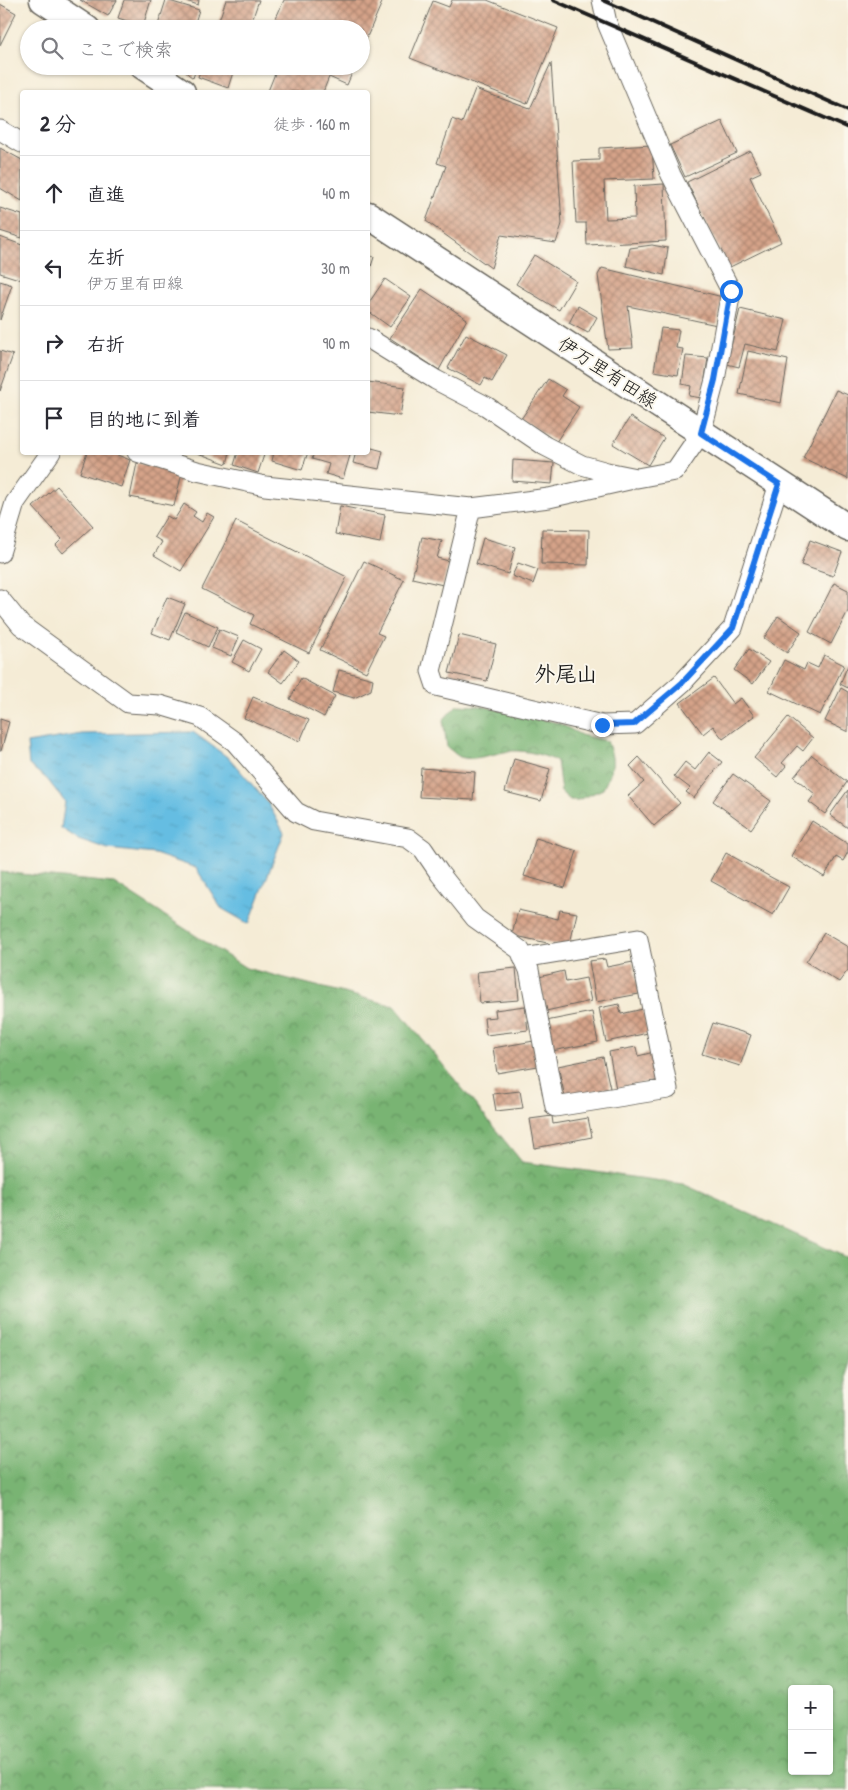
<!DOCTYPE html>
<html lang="ja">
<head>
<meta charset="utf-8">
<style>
  body { margin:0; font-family:"Patrick Hand","Klee One",sans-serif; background:#f7f7f7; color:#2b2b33 }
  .controls { position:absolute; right:15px; bottom:15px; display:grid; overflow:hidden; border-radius:5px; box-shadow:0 1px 4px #0004 }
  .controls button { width:45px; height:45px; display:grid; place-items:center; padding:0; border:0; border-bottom:1px solid #e1e1e2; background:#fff; color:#2b2b33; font:25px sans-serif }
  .stop { position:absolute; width:15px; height:15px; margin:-11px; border:4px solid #1a73e8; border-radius:50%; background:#fff }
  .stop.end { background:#1a73e8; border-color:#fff; box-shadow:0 1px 5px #0008 }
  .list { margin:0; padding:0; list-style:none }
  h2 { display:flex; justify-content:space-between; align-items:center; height:65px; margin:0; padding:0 20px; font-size:21px }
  h2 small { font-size:16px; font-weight:400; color:#7c7c81 }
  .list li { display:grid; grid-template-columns:32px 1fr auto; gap:15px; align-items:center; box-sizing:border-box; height:75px; padding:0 20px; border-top:1px solid #e1e1e2 }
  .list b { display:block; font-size:19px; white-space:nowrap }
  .list p { margin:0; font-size:16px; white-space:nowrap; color:#7c7c81 }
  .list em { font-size:16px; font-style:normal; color:#7c7c81 }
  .icon { flex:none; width:28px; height:28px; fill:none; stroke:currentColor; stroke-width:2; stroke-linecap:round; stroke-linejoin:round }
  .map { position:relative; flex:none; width:848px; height:1790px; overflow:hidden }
  .search { position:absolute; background:#fff; box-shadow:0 1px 4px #0004; left:20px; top:20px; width:350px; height:55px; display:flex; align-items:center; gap:12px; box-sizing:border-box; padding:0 18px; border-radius:28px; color:#7c7c81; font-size:19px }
  .panel { position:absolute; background:#fff; box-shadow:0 1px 4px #0004; left:20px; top:90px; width:350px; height:365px; border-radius:5px }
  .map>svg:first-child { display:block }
</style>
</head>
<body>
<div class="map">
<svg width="848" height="1790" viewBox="0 0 848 1790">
  <defs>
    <pattern id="forest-crowns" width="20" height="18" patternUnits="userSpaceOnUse" patternTransform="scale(1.25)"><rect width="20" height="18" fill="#79b473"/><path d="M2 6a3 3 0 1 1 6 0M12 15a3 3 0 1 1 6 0" fill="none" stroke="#62925e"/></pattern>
    <pattern id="water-ripples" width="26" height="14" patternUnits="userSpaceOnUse" patternTransform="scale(1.25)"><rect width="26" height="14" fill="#65bde2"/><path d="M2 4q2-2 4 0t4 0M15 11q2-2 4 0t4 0" fill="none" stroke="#57a2c1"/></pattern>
    <pattern id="building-cross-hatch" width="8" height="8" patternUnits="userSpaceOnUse" patternTransform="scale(1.25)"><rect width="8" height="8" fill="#d5a389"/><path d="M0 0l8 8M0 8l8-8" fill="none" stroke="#ac846f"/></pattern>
  </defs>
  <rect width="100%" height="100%" fill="#fbf7ec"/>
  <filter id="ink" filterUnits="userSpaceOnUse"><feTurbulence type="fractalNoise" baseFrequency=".02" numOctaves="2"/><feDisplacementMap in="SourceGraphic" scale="10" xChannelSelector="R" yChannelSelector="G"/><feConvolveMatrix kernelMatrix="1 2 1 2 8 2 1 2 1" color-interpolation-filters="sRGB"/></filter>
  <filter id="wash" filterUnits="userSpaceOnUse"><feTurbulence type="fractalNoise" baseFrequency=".0096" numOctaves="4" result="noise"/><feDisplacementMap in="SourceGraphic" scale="20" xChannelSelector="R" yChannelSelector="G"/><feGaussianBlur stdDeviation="1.12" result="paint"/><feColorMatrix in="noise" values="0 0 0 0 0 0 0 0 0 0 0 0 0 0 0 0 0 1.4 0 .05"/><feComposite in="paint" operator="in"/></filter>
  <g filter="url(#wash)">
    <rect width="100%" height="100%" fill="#f5ecd6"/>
    <!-- forest -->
    <path fill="url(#forest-crowns)" stroke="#4a6848" fill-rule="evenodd" d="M457,705L481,706L559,723L581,735L607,741C616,764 613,768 603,789L578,800H570L561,792L557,761C543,755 527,750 511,751C497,752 473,762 460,757C456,755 451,750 447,747L443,720Z
      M0,872L114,883L246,968L395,1006L522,1162L683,1184L848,1258V1790H0ZM792,1689H829V1771H792Z"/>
    <!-- water -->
    <path fill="url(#water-ripples)" stroke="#406c7f" d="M193,732L230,759L268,803L284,833L249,924L221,908L196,868L155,854L108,849L78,839L61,828L65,802L47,779L29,765L27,743L82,734Z"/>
    <g id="blocks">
      <!-- building -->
      <path fill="url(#building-cross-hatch)" d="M80,0H117L108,16Z
        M124,0H151L143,26L118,18Z
        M166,0L199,10L193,29H170L158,25Z
        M183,0H199L198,5Z
        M226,0H259L249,29H216Z
        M284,0H383L361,51V29H271Z
        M452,0H487L558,28L527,104L410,58L433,1L449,7Z
        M0,4L16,13L0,45Z
        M551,63L562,224L556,243L501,235L491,268L426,221L446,166L437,163L452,119L462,123L475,89L530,109Z
        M178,66H197L193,78Z
        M202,66H235L228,88L198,77Z
        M278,66H355L347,85L329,77L323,92H271L268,91Z
        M722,121L737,153L685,177L670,145Z
        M652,145L654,179L604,181L606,219L635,218L634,186L664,184L666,241L587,245L586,223H576L573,161L599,160V148Z
        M0,148L22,160V201L0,188Z
        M750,151L761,172L750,177L781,242L728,268L687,182Z
        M0,208L22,215V238L0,231Z
        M0,237L22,245V280L0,273Z
        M652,245L668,248L664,275L626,266L630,248Z
        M368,255L374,257L368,276Z
        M534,255L576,281L559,310L516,284Z
        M602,268L723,297L717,325L628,306L633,348L608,349L598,275Z
        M385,279L411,297L390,327L368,311V304Z
        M0,281L12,285L0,320Z
        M422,289L467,319L439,370L390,338Z
        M578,306L597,317L588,333L569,323Z
        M740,309L786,320L778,352L745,344L739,367L727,364Z
        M661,328L679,330L676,348L683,349L678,375L654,371Z
        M466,334L507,355L492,382L485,378L481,385L448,368Z
        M0,351L13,355L0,391Z
        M748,351L788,360L781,403L739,394Z
        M686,356L708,358L702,398L689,396L691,386L682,384Z
        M548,379L566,390L562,396L579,407L556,442L521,419Z
        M368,382L405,387L400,416L368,412Z
        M836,390L848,395V479L803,458Z
        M630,417L664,438L648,465L613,444Z
        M368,447L383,451L379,469L353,463L356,452H368Z
        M87,452H110L130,460L121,487L80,473Z
        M195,452H230L227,464Z
        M238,452H265L258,473L234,465Z
        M274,452H308L302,470L272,461Z
        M314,452H351L343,479L326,474L329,464L312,459Z
        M513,460L554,463L552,484L512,481Z
        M137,463L182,473L174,506L130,497Z
        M57,486L93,526L63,553L56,545L62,539L33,507Z
        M184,504L196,512L193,516L202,522L207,513L214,517L181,571L154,555L162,542L154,537L167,516L174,520Z
        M340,506L385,515L380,543L335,534Z
        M236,521L347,577L309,653L250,624L254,615L202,589Z
        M542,529L589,530L588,565L541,564Z
        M422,537L442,541L437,558L449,561L443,585L412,578Z
        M483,538L515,547L508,574L476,564Z
        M810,540L842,552L833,576L801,565Z
        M364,561L404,580L377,633L384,636L366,672L320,650Z
        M518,563L538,570L533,584L512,576Z
        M834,583L848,590V611L831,644L809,632Z
        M167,597L185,604L170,640L152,633Z
        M185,612L218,627L208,647L176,632Z
        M778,616L801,632L787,653L764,638Z
        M219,629L239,637L231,656L212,648Z
        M459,635L496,644L487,681L449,673Z
        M244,640L261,649L249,671L232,662Z
        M749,649L769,662L753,684L734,670Z
        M284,650L299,661L283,683L268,672Z
        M824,655L844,665L820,715L769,691L784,660L804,670L807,663L818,668Z
        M848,665V688L840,684Z
        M339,670L373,679L371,690L354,698L333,692Z
        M301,678L335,696L324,717L290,699Z
        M714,678L733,704L741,698L754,716L723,739L713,726L703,734L680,703Z
        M841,688L848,692V732L825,721Z
        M253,697L309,720L300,741L244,718Z
        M788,717L813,738L803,751L797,746L782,763L786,766L777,777L754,758Z
        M0,719L9,722L1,751H0Z
        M709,752L722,762L694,798L686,792L690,788L674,776L685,762L695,770Z
        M812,755L847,782L825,814L809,802L815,794L794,777Z
        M639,757L680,803L654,826L628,796L644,782L630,766Z
        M514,759L550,769L541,801L505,792Z
        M421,768L475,772L473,800L419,797Z
        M733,774L771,801L751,829L713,801Z
        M848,790V828L830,815Z
        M812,821L848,844V852L843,861L836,857L824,877L791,856Z
        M536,838L577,851L565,888L524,876Z
        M726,853L789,887L773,915L711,881Z
        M518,910L558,919L560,910L577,913L569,948L512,935Z
        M824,933L848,947V970L839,982L806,962Z
        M605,959L607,967L633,962L639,994L596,1002L589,961Z
        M516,968L519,1000L480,1003L477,972Z
        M564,971L566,982L586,978L591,1001L546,1011L539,977Z
        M619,1004L621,1014L643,1009L648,1033L606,1042L599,1008Z
        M525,1006L528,1030L486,1035L484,1018L496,1017L495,1010Z
        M592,1012L598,1042L552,1051L546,1021Z
        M713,1023L751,1035L740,1066L702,1054Z
        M534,1041L538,1066L497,1073L493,1048Z
        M636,1047L638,1056L654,1052L660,1080L616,1089L609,1052Z
        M603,1057L610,1088L565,1097L558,1066Z
        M520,1091L523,1108L496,1111L493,1094Z
        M552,1116L553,1124L588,1118L592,1137L535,1148L530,1119Z"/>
    </g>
  </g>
  <g filter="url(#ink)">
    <use href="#blocks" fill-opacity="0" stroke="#68655d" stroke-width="1"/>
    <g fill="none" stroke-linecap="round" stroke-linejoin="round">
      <defs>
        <path id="minor" d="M0,130L22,143
          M368,338L436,380L486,406L545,446L582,465L607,472L637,478L675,471L701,433L715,380L731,291L671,175L607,23L602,0
          M137,452L197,471L265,486L471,508L549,498L629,480
          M471,508L431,671L436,686L602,725L635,724L682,683L733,628L779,484
          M0,553L15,503L51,452
          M0,599L21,625L128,703L160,705L200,717L235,742L296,812L314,821L408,838L423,849L440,874L475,918L520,950L529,970L555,1107L668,1089L638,939L523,958"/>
        <path id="secondary" d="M43,0L87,29
          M143,66L182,92
          M368,215L848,528"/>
      </defs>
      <!-- minor casing -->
      <use href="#minor" stroke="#68655d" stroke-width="21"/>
      <!-- secondary casing -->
      <use href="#secondary" stroke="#68655d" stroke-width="29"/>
      <!-- minor -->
      <use href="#minor" stroke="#fff" stroke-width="19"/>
      <!-- secondary -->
      <use href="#secondary" stroke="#fff" stroke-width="26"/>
      <!-- rail -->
      <path stroke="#1c1c1c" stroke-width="4" d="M553,0L848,128
        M603,0L848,110"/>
    </g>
  </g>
  <g fill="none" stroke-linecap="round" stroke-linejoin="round" filter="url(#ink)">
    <!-- route -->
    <path stroke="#1a73e8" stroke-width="6" d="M602,725L634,724L682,683L733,628L779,484L701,433L715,380L731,291"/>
  </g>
  <g text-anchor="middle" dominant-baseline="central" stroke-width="4" stroke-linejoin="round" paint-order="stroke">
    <!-- street labels -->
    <g font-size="19" fill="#1c1c1c" stroke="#fbf7ec">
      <text transform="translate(608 372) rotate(33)">伊万里有田線</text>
    </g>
    <!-- quarter labels -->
    <g font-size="21" font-weight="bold" fill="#1c1c1c" stroke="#fbf7ec">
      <text x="566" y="673">外尾山</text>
    </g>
  </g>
</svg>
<div class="controls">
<button>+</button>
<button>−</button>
</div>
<div class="stop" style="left:731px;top:291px"></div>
<div class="stop end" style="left:602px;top:725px"></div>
<div class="search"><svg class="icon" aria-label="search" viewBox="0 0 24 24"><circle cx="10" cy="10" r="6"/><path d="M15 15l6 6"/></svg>ここで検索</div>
<section class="panel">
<h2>2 分<small>徒歩 · 160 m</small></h2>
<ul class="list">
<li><svg class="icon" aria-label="ahead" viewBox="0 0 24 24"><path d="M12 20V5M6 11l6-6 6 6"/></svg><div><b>直進</b></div><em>40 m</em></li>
<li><svg class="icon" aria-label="left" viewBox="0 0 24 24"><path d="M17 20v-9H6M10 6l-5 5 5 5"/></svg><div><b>左折</b><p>伊万里有田線</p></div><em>30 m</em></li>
<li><svg class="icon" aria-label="right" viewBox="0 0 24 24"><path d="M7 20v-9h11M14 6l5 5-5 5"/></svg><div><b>右折</b></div><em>90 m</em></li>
<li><svg class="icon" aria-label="arrive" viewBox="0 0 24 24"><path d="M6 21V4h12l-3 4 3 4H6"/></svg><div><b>目的地に到着</b></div></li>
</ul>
</section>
</div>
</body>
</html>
